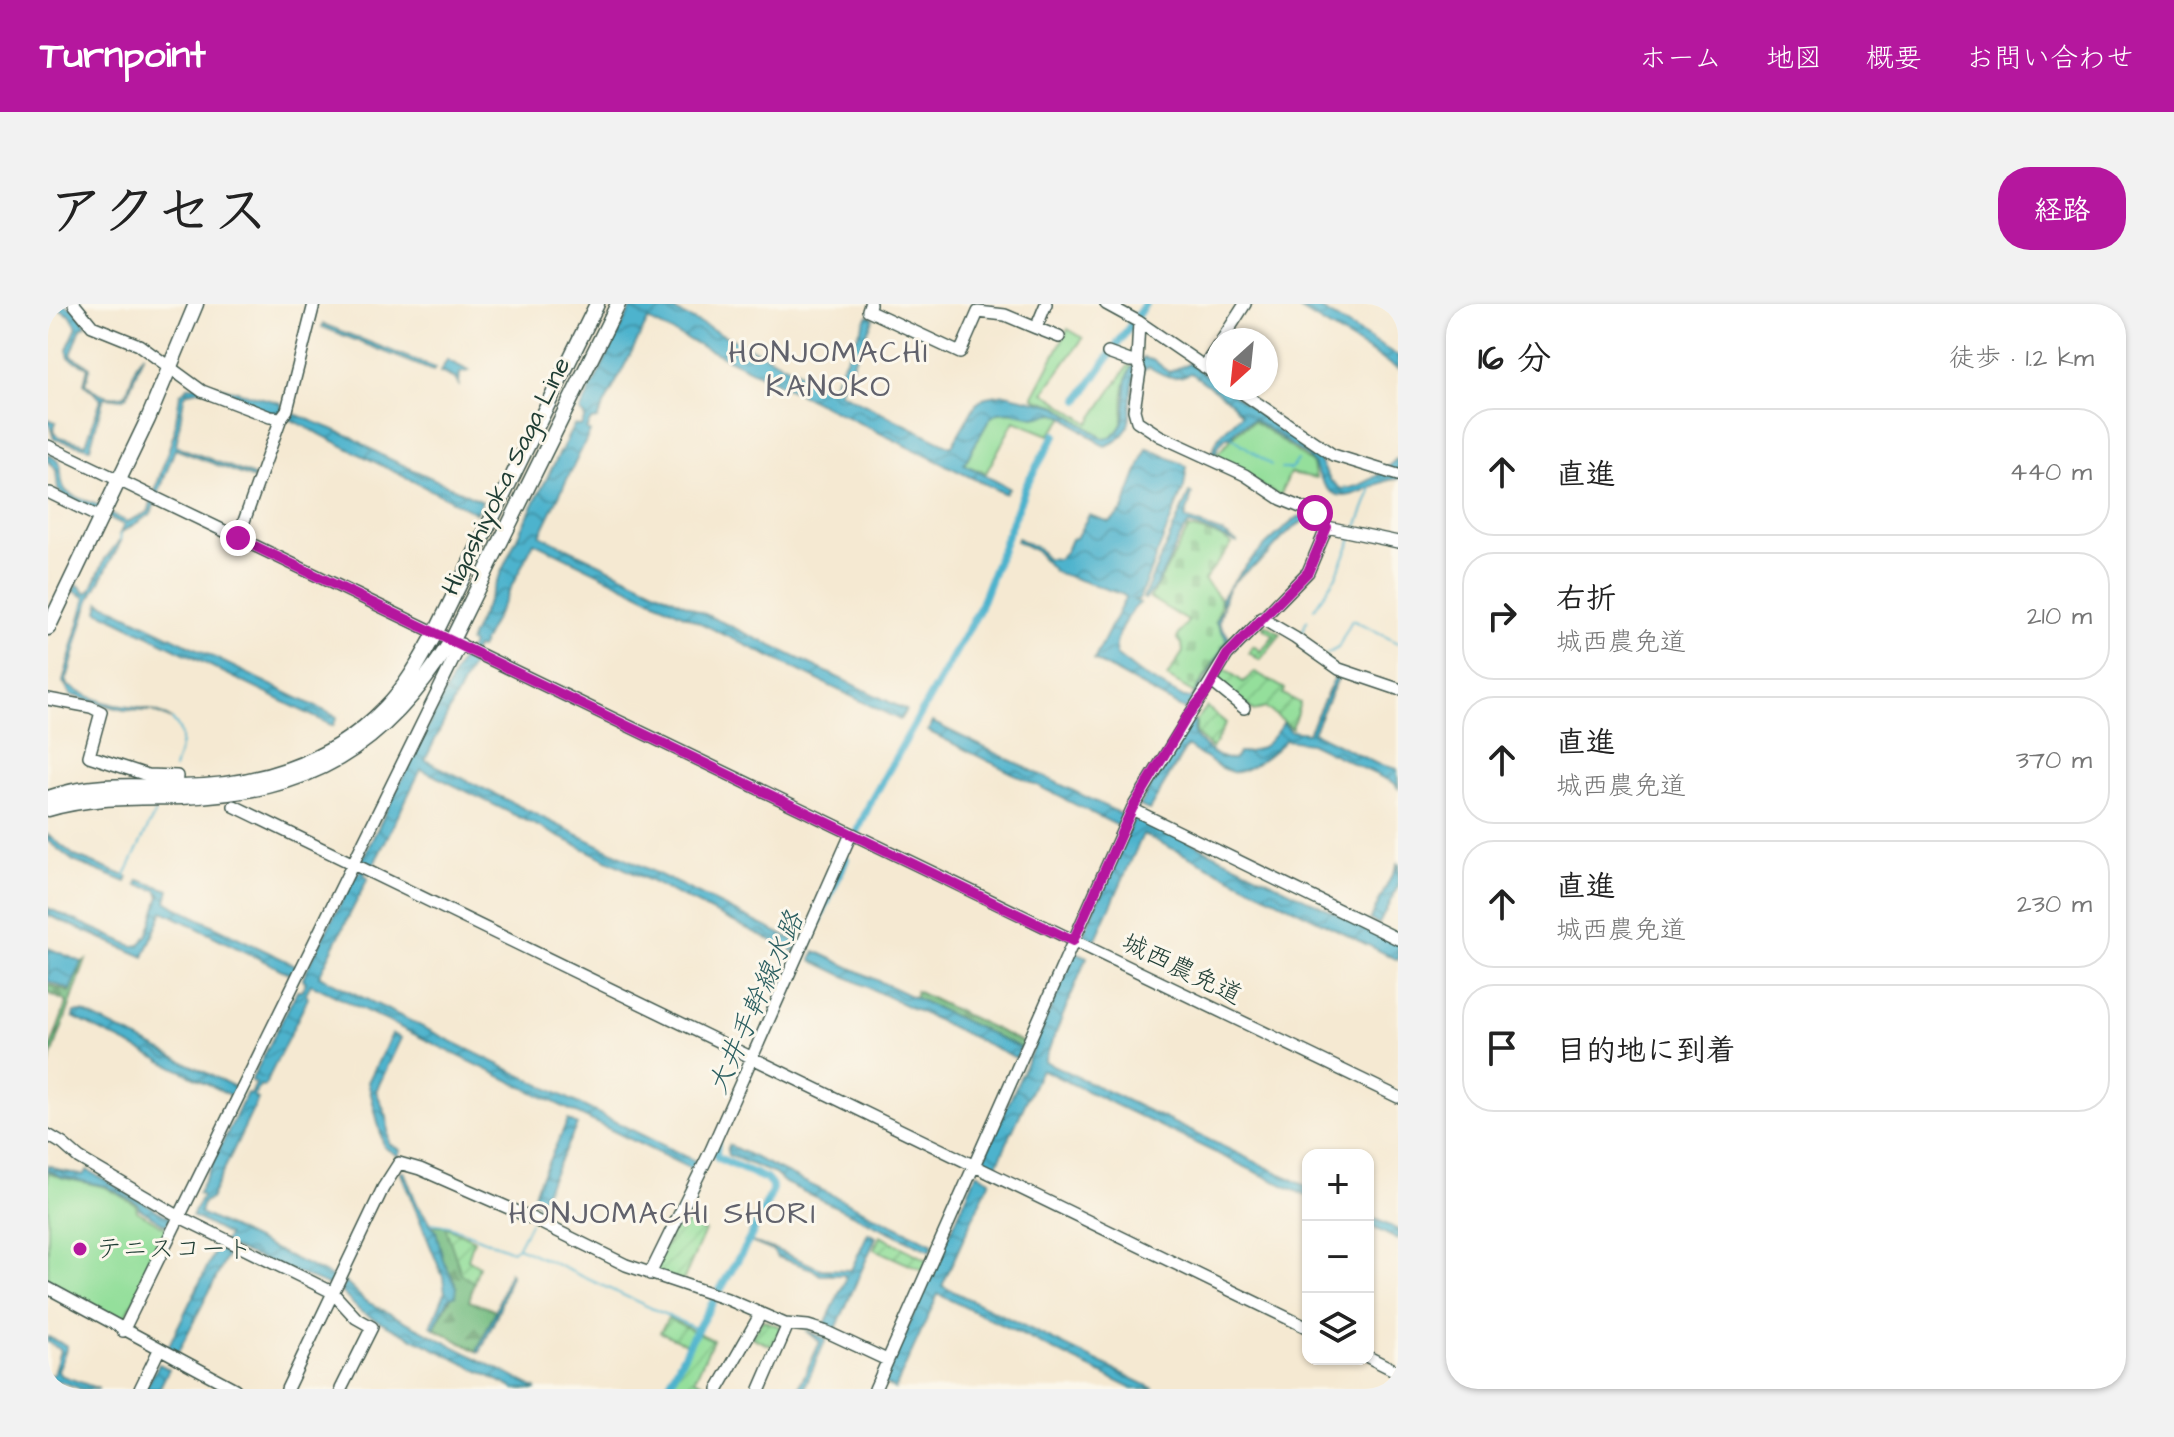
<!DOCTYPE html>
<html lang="ja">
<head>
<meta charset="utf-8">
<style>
  body { margin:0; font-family:"Architects Daughter","Klee One",sans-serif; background:#f2f2f2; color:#222 }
  .controls { position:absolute; right:24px; bottom:24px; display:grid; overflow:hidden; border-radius:16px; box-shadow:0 2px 6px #0004 }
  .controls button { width:72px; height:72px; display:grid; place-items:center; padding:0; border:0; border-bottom:2px solid #e0e0e0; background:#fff; color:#222; font:40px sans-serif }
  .compass { position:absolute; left:1158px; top:24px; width:72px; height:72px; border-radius:50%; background:#fff; box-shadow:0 2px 6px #0004; rotate:207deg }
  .stop { position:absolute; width:24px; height:24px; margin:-18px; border:6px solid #b5179e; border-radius:50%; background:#fff }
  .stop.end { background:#b5179e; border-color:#fff; box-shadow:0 2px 8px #0008 }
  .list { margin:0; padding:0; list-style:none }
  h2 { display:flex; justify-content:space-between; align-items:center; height:104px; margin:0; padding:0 32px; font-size:34px }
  h2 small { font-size:26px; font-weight:400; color:#767676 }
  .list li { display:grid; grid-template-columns:52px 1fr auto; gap:24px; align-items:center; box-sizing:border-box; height:128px; margin:0 16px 16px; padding:0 16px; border:2px solid #e0e0e0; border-radius:32px }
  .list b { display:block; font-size:30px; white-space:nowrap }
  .list p { margin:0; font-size:26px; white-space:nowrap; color:#767676 }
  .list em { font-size:26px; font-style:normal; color:#767676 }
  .icon { flex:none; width:44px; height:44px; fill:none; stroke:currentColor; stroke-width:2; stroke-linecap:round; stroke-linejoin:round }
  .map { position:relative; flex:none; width:1350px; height:1085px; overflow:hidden; border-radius:32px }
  header { display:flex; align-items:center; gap:48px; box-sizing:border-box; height:112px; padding:0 40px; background:#b5179e; color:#fff }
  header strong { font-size:38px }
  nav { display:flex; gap:44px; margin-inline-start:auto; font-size:28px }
  .intro { display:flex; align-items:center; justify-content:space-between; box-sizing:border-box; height:192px; padding:0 48px }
  h1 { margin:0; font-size:56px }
  .button { padding:20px 36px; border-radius:32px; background:#b5179e; color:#fff; font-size:28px; font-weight:700 }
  main { display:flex; gap:48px; padding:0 48px }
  aside { flex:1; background:#fff; border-radius:32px; box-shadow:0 2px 6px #0004 }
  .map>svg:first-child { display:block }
</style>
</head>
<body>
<header>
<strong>Turnpoint</strong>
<nav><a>ホーム</a><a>地図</a><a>概要</a><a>お問い合わせ</a></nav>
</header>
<div class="intro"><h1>アクセス</h1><a class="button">経路</a></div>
<main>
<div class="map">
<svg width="1350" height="1085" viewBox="0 0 1350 1085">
  <defs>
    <pattern id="forest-firs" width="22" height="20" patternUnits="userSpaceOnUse" patternTransform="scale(2)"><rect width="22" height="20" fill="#77be83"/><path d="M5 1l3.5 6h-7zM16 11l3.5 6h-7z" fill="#619c6c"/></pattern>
    <pattern id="cemetery-stones" width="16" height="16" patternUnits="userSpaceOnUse" patternTransform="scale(2)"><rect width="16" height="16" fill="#94df9b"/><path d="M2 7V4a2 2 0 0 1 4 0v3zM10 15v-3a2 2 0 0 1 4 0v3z" fill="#7fc086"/></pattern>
    <pattern id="garden-furrows" width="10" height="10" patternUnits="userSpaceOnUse" patternTransform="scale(2)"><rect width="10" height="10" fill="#94df9b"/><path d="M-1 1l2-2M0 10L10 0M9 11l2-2" fill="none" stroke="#7fc086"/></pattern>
    <pattern id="water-waves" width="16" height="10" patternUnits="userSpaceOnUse" patternTransform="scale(2)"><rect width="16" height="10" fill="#4eb3cd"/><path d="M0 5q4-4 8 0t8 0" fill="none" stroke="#4093a7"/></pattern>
  </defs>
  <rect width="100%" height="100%" fill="#fbf7ec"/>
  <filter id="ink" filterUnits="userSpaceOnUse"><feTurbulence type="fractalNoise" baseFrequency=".0125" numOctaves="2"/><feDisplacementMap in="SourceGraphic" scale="16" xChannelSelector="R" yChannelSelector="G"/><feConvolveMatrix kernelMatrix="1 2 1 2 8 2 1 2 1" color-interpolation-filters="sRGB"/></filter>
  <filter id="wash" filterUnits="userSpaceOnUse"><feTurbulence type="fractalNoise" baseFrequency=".006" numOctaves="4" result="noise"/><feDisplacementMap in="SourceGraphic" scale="32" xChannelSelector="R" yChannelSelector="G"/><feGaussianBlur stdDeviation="1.8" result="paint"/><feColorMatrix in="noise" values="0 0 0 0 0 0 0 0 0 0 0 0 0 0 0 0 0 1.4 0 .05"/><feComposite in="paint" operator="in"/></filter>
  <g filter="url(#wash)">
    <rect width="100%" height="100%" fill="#f5e9d2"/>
    <!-- grass -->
    <path fill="#94df9b" stroke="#5a8e68" stroke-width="2" d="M1020,25L1035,34L996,88L1041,119L1080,62H1084C1082,71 1077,79 1076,88C1073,107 1082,123 1059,135L1054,134L1010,102L988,95L985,92Z
      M961,108L1007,109L1017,113L1001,131L966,117L938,169L916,161L942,114L949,109Z
      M1206,117L1264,159L1268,174L1242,169L1232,192L1165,154L1191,127Z
      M0,868L15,874L57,883L88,901L89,907L121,926L74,1020L0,978Z"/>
    <!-- forest -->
    <path fill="url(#forest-firs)" stroke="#4b7e5c" stroke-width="2" d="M38,656L0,763V751L19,698L0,689V680L21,688L34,658Z
      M868,687L976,739L973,744L866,694Z
      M382,922H397L413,969L426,979L421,997L448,1006L429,1047L386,1024L409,983L395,956L388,927Z"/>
    <!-- cemetery -->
    <path fill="url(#cemetery-stones)" stroke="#5a8e68" stroke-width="2" d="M1141,224L1171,232L1184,240L1156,276C1172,293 1178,294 1167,317L1180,336L1146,389L1119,373L1135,348L1134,340L1129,334L1140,317L1102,294Z"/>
    <!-- garden -->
    <path fill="url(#garden-furrows)" stroke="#5a8e68" stroke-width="2" d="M1217,320L1233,330L1212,356L1201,349L1205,342L1213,347L1226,331L1215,324Z
      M1175,363L1195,378L1207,368L1237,385L1235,390L1252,399L1244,424L1218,404L1206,407L1168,378Z
      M1159,403L1178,419L1164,445L1148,430V416Z
      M630,916L657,927L635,977L605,968Z
      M397,922L426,936L420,955L431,962L426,979L413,969Z
      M832,932L879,956L875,967L826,945Z
      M620,1014L665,1036L647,1075L661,1082L660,1085L623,1083L643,1042L612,1028Z
      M715,1016L733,1023L728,1044L703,1033Z"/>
    <!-- water -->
    <path fill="url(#water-waves)" stroke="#367880" stroke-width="2" d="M0,0C23,0 26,2 38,21L33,24L23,51L42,63L38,80C49,90 62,95 77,91C84,79 86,58 95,51L79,92L73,95L58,93L55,96L42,144L6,135L0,115L8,118L5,128L11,133L38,140L53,95L36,80L40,63L21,54L19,45L29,23L22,11Z
      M585,0H613L783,84L820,11L826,14L791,88L903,143L928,100L938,93L957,90L1009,102L1054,134C1066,136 1076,121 1077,109C1079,87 1073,65 1096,54L1107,57L1121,68L1141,59L1170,80V84H1176L1269,151L1282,176L1293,185C1314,184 1334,170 1348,155L1350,156V175C1327,174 1296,209 1277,181C1270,172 1268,162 1260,153L1206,115L1188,126L1184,133H1179L1170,142L1167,150H1163L1171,132L1194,110L1182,97L1143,69C1125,77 1118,73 1101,63L1089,68C1075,95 1096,129 1057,142L1051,139L1017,113L1007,109L986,113L961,108L949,109L942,114L916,160L961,184L957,190L600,16L549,115L543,116L538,125L542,128L492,231L858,406L852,416L486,238L432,344L428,343L423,355L426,357L377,456L751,639L747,648L373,465L325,562L321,561L316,571L320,574L271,672L651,859L647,867L263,680L258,689L260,694L216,783L212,781L206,793L210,795L162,895L155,898L152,909L286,974L282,982L180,942L183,945L129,1050L119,1045L171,939L175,940L180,931L144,912L154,892L150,889L199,789L203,791L208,779L203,777L249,687H253L258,678L255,675L256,671L308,569H312L317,558L314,556L415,352L418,353L424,340L421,338L474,223L526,121L533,122L537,113L532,107Z
      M1243,0H1264L1350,52V65Z
      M275,20L387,64L385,67L274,23Z
      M399,56L421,67L412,69L411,81L407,75L392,68Z
      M155,80L167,81L233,99L234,105L304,133L333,151L434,197L428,209L230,109C220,110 202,104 195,96L156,85L140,88L136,93L128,142L206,172V175L127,145L103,210L72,229L76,221L60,213L62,209L79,218L100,208L126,129L132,90L140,83Z
      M1099,144L1139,162L1136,183L1091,295L1086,296L1092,299C1079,309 1065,335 1068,351L1091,369L1136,394H1143L1158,375L1179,336L1168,317L1175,303L1173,294C1196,260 1219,238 1250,213L1257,212L1260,209L1266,216C1263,216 1257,216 1254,218C1241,225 1231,238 1222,248C1209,263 1183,272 1177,293C1175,302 1174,309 1171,318L1182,335L1144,398L1137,406L1046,356L1077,295L1076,291L1007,268L988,247L968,237L969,234L991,245L998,254L1010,255L1018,247L1023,235L1028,234L1041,211L1062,218L1075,206Z
      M0,150C20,161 9,169 16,184C21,193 43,198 52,202L49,208L16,193L10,186L8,166L0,157Z
      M1141,189L1144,190L1137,215L1175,229L1190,239L1141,220C1122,243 1118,274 1097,295L1095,294Z
      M71,237H73L47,287C38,295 25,360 18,377L19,381C34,390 51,397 68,401C90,405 105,403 124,416L105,407L76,406L39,396L23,391L15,378L38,293L25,287L29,280L39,289L43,286L57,255Z
      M52,298L289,413L285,422L50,307Z
      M1289,369L1292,370L1265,428L1329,460L1349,465L1350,484L1346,479L1262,439L1237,436C1228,446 1198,471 1184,468C1169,464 1152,450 1139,442L1101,506L1091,502L1142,416L1147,417L1146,431C1155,442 1170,457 1186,455L1191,449C1215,448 1222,438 1235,419L1243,427L1260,429Z
      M884,418L1075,511L1070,522L880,427Z
      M1087,511L1350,640V656L1095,530L1046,639L1034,633Z
      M0,531L27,552L80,573L78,578L25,557L0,537Z
      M1350,559V582L1331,620L1322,616Z
      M91,576L121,586L118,597L129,604L249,662L244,671L115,607L96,653L0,611V604L85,642L92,641L100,630L112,592L109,586L89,581Z
      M0,644L34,658L22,686L0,677Z
      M767,647L973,744L968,754L763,656Z
      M1028,648L1039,653L996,757L1260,883V893L993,765L947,865L934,859Z
      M26,708H35L189,784L184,792L25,713Z
      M344,730L353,734L328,787L339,813L341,840L352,846L350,852L336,843L320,778Z
      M520,816L529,821L491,900L485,895L488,884Z
      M681,841L885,940L882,947L737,879L727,870L680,851L679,847Z
      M0,861L14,867L35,871L39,866L123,914L118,921L91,904L90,900L58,882L14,873L0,866Z
      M352,867H356L369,900L388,927L395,956L409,983L408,991L401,994L386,1024L383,1022L397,989L395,973Z
      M929,869L942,876L894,982L1106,1085H1085L890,990L847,1085L835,1079Z
      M1320,911L1350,926V936L1320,921Z
      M820,929L828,933L788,1025L777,1020L798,975L796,971H772L764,965L729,953L725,947L703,938L726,945L773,965L803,966Z
      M461,968L463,970L450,1009L432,1048L429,1047L448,1006Z
      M297,978L317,997L489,1085H467L313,1008L292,987Z
      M758,1026L778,1035L756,1085H750L772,1038Z
      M0,1033L19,1042L10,1067L12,1071L51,1085H34L8,1076L0,1079V1072L5,1071L12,1046L0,1038Z
      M111,1060L121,1065L111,1085H97Z"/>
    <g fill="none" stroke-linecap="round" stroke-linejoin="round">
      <!-- stream -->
      <path stroke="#4eb3cd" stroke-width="2" d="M1184,133L1223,161
        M1233,165H1242L1250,156
        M1309,223L1323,187L1322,185
        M72,237L73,229
        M1266,305L1288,272L1305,232
        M1257,334L1254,329L1259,316
        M1279,350L1290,344L1304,316L1350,339
        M124,416C140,430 131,446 126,465
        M76,573L107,509
        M487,910L491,900
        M384,919L401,922L464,947L470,943L649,1025
        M470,942L482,919"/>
      <!-- canal -->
      <path stroke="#4eb3cd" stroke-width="8" d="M1031,96L1097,0
        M806,535L822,499L930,308L978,181L1007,131
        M729,711L798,555
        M619,1085L644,1034L701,936L724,888V882L718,875L670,854L668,850L669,839"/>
    </g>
  </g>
  <g filter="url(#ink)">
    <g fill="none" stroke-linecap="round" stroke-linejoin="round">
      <defs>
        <path id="minor" d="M26,0L44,22L91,41L154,87L222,113L233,114
          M822,0L820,6L912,49L930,8L957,11L988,24L998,0
          M1058,0L1091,18L1170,72
          M1091,18L1089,57L1092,67L1086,106L1089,117L1112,132L1197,171L1233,195L1267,209L1279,223L1350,238
          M988,24L1011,33
          M1174,36L1197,0
          M1060,49L1082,57H1089
          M1156,63L1170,42
          M1187,84L1285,151L1350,171
          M0,142L1350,793
          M2,189L53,214
          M190,234L233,114L239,106L266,0
          M1213,314L1247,334L1291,365L1350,385
          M1164,378L1196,404
          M0,395L43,403L53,408L41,452L99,471L129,472L128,483
          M186,502L1260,1024
          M1084,505L1350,635
          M0,831L15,840L31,854L132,913L284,988L308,1014L324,1023L293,1085
          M602,970L663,846L803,530
          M0,984L187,1085
          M75,1027L413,340
          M1320,1053L1350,1068
          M92,1085L111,1046
          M239,1085L335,884L351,859L372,865L479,912L578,961L679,995L737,1020L760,1022L779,1028L839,1056
          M670,1085L712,1011
          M712,1085L738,1025L737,1020
          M827,1085L1084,505L1179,351L1260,268L1279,223"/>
        <path id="major" d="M0,324L100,115L148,0
          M0,494C42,479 83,482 126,483C204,484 282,461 337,404C359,382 373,355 388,328L549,0
          M0,505C44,492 87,494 133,493C263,488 334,446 404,336L570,0"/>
      </defs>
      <!-- minor casing -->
      <use href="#minor" stroke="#3f574c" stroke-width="14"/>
      <!-- major casing -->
      <use href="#major" stroke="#3f574c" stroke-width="17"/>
      <!-- minor -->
      <use href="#minor" stroke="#fff" stroke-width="11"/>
      <!-- major -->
      <use href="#major" stroke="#fff" stroke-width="14"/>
    </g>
  </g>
  <g fill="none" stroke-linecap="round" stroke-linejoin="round" filter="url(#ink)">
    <!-- route -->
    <path stroke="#b5179e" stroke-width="10" d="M190,234L1025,637L1084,505L1140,411L1158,389L1179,351L1260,268L1279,223L1267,209"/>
  </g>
  <!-- markers -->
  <circle fill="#b5179e" stroke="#fbf7ec" stroke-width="3" cx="32" cy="945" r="8"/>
  <g text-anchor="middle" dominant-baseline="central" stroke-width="6" stroke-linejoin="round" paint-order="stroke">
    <!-- street labels -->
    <g font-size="26" fill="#1f3d34" stroke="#fbf7ec">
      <text transform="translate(458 172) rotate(-64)">Higashiyoka Saga Line</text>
      <text transform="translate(1134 665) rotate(26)">城西農免道</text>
    </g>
    <!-- poi labels -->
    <g font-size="26" fill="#1f3d34" stroke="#fbf7ec" text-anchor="start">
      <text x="48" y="945">テニスコート</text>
    </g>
    <!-- water labels -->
    <g font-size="28" font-style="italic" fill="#2d6062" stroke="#fbf7ec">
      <text transform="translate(708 699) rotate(-66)">大井手幹線水路</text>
    </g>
    <!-- quarter labels -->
    <g font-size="30" letter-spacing="2" fill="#61626c" stroke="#fbf7ec">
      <text x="781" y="49">HONJOMACHI<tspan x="781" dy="34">KANOKO</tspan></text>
      <text x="615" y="910">HONJOMACHI SHORI</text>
    </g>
  </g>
</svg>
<div class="controls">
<button>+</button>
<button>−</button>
<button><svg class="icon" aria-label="layers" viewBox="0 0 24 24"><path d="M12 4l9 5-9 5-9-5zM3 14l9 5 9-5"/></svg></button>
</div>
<svg class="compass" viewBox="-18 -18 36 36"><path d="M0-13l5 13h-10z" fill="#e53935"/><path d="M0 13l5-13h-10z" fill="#767676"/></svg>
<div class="stop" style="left:1267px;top:209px"></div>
<div class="stop end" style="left:190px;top:234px"></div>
</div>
<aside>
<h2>16 分<small>徒歩 · 1.2 km</small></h2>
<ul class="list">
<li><svg class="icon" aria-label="ahead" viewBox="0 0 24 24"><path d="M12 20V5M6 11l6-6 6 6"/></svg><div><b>直進</b></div><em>440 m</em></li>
<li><svg class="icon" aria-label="right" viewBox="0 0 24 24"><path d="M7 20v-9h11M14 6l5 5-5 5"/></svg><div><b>右折</b><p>城西農免道</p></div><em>210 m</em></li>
<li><svg class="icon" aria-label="ahead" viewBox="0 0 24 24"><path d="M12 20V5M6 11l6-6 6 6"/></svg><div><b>直進</b><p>城西農免道</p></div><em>370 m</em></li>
<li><svg class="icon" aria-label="ahead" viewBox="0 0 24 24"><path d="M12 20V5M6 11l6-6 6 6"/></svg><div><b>直進</b><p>城西農免道</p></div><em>230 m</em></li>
<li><svg class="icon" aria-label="arrive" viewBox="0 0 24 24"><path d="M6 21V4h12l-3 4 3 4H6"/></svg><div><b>目的地に到着</b></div></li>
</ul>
</aside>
</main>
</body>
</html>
